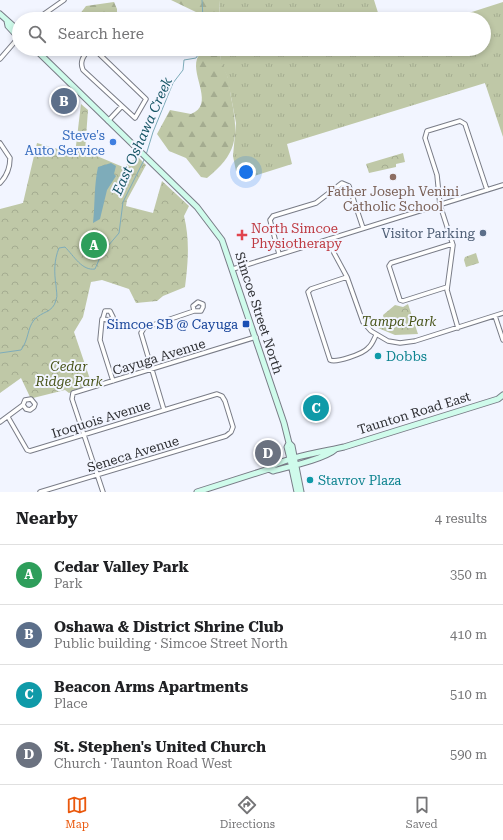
<!DOCTYPE html>
<html lang="en">
<head>
<meta charset="utf-8">
<style>
  body { margin:0; font-family:"Roboto Serif",serif; background:#f6f6f6; color:#202124 }
  .you { position:absolute; left:246px; top:172px; width:14px; height:14px; margin:-10px; border:3px solid #fff; border-radius:50%; background:#1a73e8; box-shadow:0 0 0 6px #1a73e833 }
  .badge { display:grid; place-items:center; width:26px; height:26px; border-radius:50%; background:#ea580c; color:#fff; font-size:13px; font-weight:700 }
  .pin { position:absolute; translate:-50% -50%; border:2px solid #fff; box-shadow:0 1px 4px #0006 }
  .list { margin:0; padding:0; list-style:none }
  h2 { display:flex; justify-content:space-between; align-items:center; height:52px; margin:0; padding:0 16px; font-size:17px }
  h2 small { font-size:13px; font-weight:400; color:#757577 }
  .list li { display:grid; grid-template-columns:26px 1fr auto; gap:12px; align-items:center; box-sizing:border-box; height:60px; padding:0 16px; border-top:1px solid #e0e0e0 }
  .list b { display:block; font-size:15px; white-space:nowrap }
  .list p { margin:0; font-size:13px; white-space:nowrap; color:#757577 }
  .list em { font-size:13px; font-style:normal; color:#757577 }
  .icon { flex:none; width:22px; height:22px; fill:none; stroke:currentColor; stroke-width:2; stroke-linecap:round; stroke-linejoin:round }
  .map { position:relative; flex:none; width:503px; height:492px; overflow:hidden }
  .search { position:absolute; background:#fff; box-shadow:0 2px 6px #0003; left:12px; right:12px; top:12px; height:44px; display:flex; align-items:center; gap:10px; box-sizing:border-box; padding:0 14px; border-radius:22px; color:#757577; font-size:15px }
  .sheet { height:292px; background:#fff }
  nav { display:flex; justify-content:space-around; align-items:center; box-sizing:border-box; height:56px; border-top:1px solid #e0e0e0; background:#fff; font-size:11px; color:#757577 }
  nav a { display:grid; justify-items:center; gap:2px }
  nav .on { color:#ea580c }
  .map>svg:first-child { display:block }
</style>
</head>
<body>
<div class="map">
<svg width="503" height="492" viewBox="0 0 503 492">
  <defs>
    <pattern id="grass-tufts" width="24" height="20" patternUnits="userSpaceOnUse"><rect width="24" height="20" fill="#bfc8a7"/><path d="M3 7l-1-3M5 7V3M7 7l1-3M15 17l-1-3M17 17v-4M19 17l1-3" fill="none" stroke="#a4ac90"/></pattern>
    <pattern id="forest-firs" width="22" height="20" patternUnits="userSpaceOnUse"><rect width="22" height="20" fill="#bfc8a7"/><path d="M5 1l3.5 6h-7zM16 11l3.5 6h-7z" fill="#a4ac90"/></pattern>
    <pattern id="park-crowns" width="20" height="18" patternUnits="userSpaceOnUse"><rect width="20" height="18" fill="#bfc8a7"/><path d="M2 6a3 3 0 1 1 6 0M12 15a3 3 0 1 1 6 0" fill="none" stroke="#a4ac90"/></pattern>
  </defs>
  <rect width="100%" height="100%" fill="#f2f5ff"/>
  <!-- grass -->
  <path fill="url(#grass-tufts)" d="M219,0H374L380,19H220Z
    M503,2V137L485,83L287,144L292,164L244,179L236,171L233,156L236,123L227,76L221,65L220,49H484V19H450Z"/>
  <!-- forest -->
  <path fill="url(#forest-firs)" d="M171,0H219L220,19H203L200,14Z
    M114,2L117,9V19H76L86,6Z
    M204,49H220C221,64 221,62 227,75C230,83 230,94 232,102C239,138 236,155 207,178L201,177L186,158L169,151L157,134L170,110L191,114C215,105 191,76 197,59C198,56 202,52 204,49Z"/>
  <!-- park -->
  <path fill="url(#park-crowns)" d="M81,104L88,110L85,151L123,167L138,157L146,165L127,200L126,206L153,213L162,181L189,206L184,216C190,240 188,263 185,287L163,296L157,301L136,303L129,289L102,280L91,282L83,317L74,332L92,385L69,393L65,390L33,398L30,397L21,378L0,393V209L23,203L37,143L75,154Z
    M403,153L405,162L396,164V167L369,173L366,164Z
    M476,253L479,263L466,267L464,260L465,257Z
    M408,304L418,334L395,335L378,328L384,320L383,315L395,305L403,307Z"/>
  <!-- water -->
  <path fill="#7eacba" d="M111,163L116,166L114,174L116,176L107,190L100,219L93,223C95,204 94,185 98,167Z"/>
  <g fill="none" stroke-linecap="round" stroke-linejoin="round">
    <!-- stream -->
    <path stroke="#7eacba" stroke-width="1" d="M202,0L203,19
      M146,155L153,132L173,83L183,70L184,60L196,58L202,49
      M0,353L21,350C29,339 27,329 34,320C42,311 53,313 56,300C58,296 56,290 56,285C54,273 54,260 59,248L65,247C74,256 82,271 95,269L102,253L119,233L123,202L145,158"/>
    <defs>
      <path id="minor" d="M37,19L64,0
        M89,49C84,56 79,61 83,70L135,118L146,99L94,49
        M0,59L19,37
        M108,121L122,106
        M0,143L10,158C10,168 7,176 0,183
        M329,239L334,253L347,277L363,322L371,331L388,341L400,343L415,341L503,313
        M279,254L270,220L273,216L316,203L342,183L349,186L363,228
        M233,269L503,185
        M347,277L311,289L308,292L330,360C336,363 363,354 368,348C372,345 374,339 376,335
        M447,287L403,301L400,300L389,266L391,263L452,244
        M495,316L503,340
        M103,318L105,311H110L113,317L110,320L102,319L100,340L113,381
        M458,328L447,290L453,245L440,205L437,175L425,138L427,131L460,121L465,124L487,190
        M164,410L141,333L144,328L194,311H201L203,307V304L198,302L193,306L194,311
        M8,417L27,450L30,451L217,394L222,396L225,401L233,427L231,432L226,436L40,492
        M0,422L23,405L25,400L31,399L35,404L34,407L30,410L26,409L23,405
        M103,492L72,399L73,393L256,337"/>
      <path id="secondary" d="M0,14L19,31
        M7,21L8,26L19,38
        M35,49L197,207L222,240L284,423L289,443L287,447L289,455L297,492
        M289,443L292,446L301,492
        M269,469L273,471C288,467 325,459 336,449
        M197,492L269,469C279,458 328,451 344,447L498,399L503,395"/>
    </defs>
    <!-- minor casing -->
    <use href="#minor" stroke="#797c87" stroke-width="5.5"/>
    <!-- secondary casing -->
    <use href="#secondary" stroke="#797c87" stroke-width="7"/>
    <!-- minor -->
    <use href="#minor" stroke="#fff" stroke-width="3.5"/>
    <!-- secondary -->
    <use href="#secondary" stroke="#cffbeb" stroke-width="5"/>
  </g>
  <!-- markers -->
  <circle fill="#3f7fe0" stroke="#f2f5ff" stroke-width="1.5" cx="113" cy="142" r="4"/>
  <circle fill="#8d6e63" stroke="#f2f5ff" stroke-width="1.5" cx="393" cy="177" r="4"/>
  <circle fill="#5c6f8a" stroke="#f2f5ff" stroke-width="1.5" cx="483" cy="233" r="4"/>
  <path fill="#e0444e" stroke="#f2f5ff" stroke-width="1.5" d="M240 229h4v4h4v4h-4v4h-4v-4h-4v-4h4z"/>
  <rect fill="#1a4fb4" stroke="#f2f5ff" stroke-width="1.5" x="242" y="320" width="8" height="8" rx="2"/>
  <g fill="#0f9aa8" stroke="#f2f5ff" stroke-width="1.5">
    <circle cx="378" cy="356" r="4"/>
    <circle cx="310" cy="480" r="4"/>
  </g>
  <g text-anchor="middle" dominant-baseline="central" stroke-width="4" stroke-linejoin="round" paint-order="stroke">
    <!-- shop labels -->
    <g font-size="13" fill="#366cbe" stroke="#f2f5ff" text-anchor="end">
      <text x="105" y="135">Steve's<tspan x="105" dy="15">Auto Service</tspan></text>
    </g>
    <!-- education labels -->
    <g font-size="13" fill="#785e54" stroke="#f2f5ff">
      <text x="393" y="191">Father Joseph Venini<tspan x="393" dy="15">Catholic School</tspan></text>
    </g>
    <!-- health labels -->
    <g font-size="13" fill="#be3a42" stroke="#f2f5ff" text-anchor="start">
      <text x="251" y="228">North Simcoe<tspan x="251" dy="15">Physiotherapy</tspan></text>
    </g>
    <!-- service labels -->
    <g font-size="13" fill="#4e5e75" stroke="#f2f5ff" text-anchor="end">
      <text x="475" y="233">Visitor Parking</text>
    </g>
    <!-- street labels -->
    <g font-size="13" fill="#2e2f33" stroke="#f2f5ff">
      <text transform="translate(259 313) rotate(72)">Simcoe Street North</text>
      <text transform="translate(159 357) rotate(-17)">Cayuga Avenue</text>
      <text transform="translate(414 413) rotate(-17)">Taunton Road East</text>
      <text transform="translate(101 419) rotate(-17)">Iroquois Avenue</text>
      <text transform="translate(133 454) rotate(-17)">Seneca Avenue</text>
    </g>
    <!-- park labels -->
    <g font-size="13" font-style="italic" fill="#48541a" stroke="#f2f5ff">
      <text x="399" y="321">Tampa Park</text>
      <text x="69" y="366">Cedar<tspan x="69" dy="15">Ridge Park</tspan></text>
    </g>
    <!-- transit labels -->
    <g font-size="13" fill="#164399" stroke="#f2f5ff" text-anchor="end">
      <text x="238" y="324">Simcoe SB @ Cayuga</text>
    </g>
    <!-- culture labels -->
    <g font-size="13" fill="#0d838f" stroke="#f2f5ff" text-anchor="start">
      <text x="386" y="356">Dobbs</text>
      <text x="318" y="480">Stavrov Plaza</text>
    </g>
    <!-- water labels -->
    <g font-size="14" font-style="italic" fill="#165565" stroke="#f2f5ff">
      <text transform="translate(142 136) rotate(-66)">East Oshawa Creek</text>
    </g>
  </g>
</svg>
<div class="you"></div>
<div class="pin badge" style="left:94px;top:245px;background:#2e9e5b">A</div>
<div class="pin badge" style="left:64px;top:101px;background:#5c6f8a">B</div>
<div class="pin badge" style="left:316px;top:408px;background:#0f9aa8">C</div>
<div class="pin badge" style="left:268px;top:453px;background:#6b7280">D</div>
<div class="search"><svg class="icon" aria-label="search" viewBox="0 0 24 24"><circle cx="10" cy="10" r="6"/><path d="M15 15l6 6"/></svg>Search here</div>
</div>
<section class="sheet">
<h2>Nearby<small>4 results</small></h2>
<ul class="list">
<li><span class="badge" style="background:#2e9e5b">A</span><div><b>Cedar Valley Park</b><p>Park</p></div><em>350 m</em></li>
<li><span class="badge" style="background:#5c6f8a">B</span><div><b>Oshawa &amp; District Shrine Club</b><p>Public building · Simcoe Street North</p></div><em>410 m</em></li>
<li><span class="badge" style="background:#0f9aa8">C</span><div><b>Beacon Arms Apartments</b><p>Place</p></div><em>510 m</em></li>
<li><span class="badge" style="background:#6b7280">D</span><div><b>St. Stephen's United Church</b><p>Church · Taunton Road West</p></div><em>590 m</em></li>
</ul>
</section>
<nav>
<a class="on"><svg class="icon" aria-label="map" viewBox="0 0 24 24"><path d="M3 6l6-2 6 2 6-2v14l-6 2-6-2-6 2zM9 4v14M15 6v14"/></svg>Map</a>
<a><svg class="icon" aria-label="directions" viewBox="0 0 24 24"><path d="M12 3l9 9-9 9-9-9zM9 14v-3h6M13 9l2 2-2 2"/></svg>Directions</a>
<a><svg class="icon" aria-label="saved" viewBox="0 0 24 24"><path d="M7 4h10v16l-5-4-5 4z"/></svg>Saved</a>
</nav>
</body>
</html>
